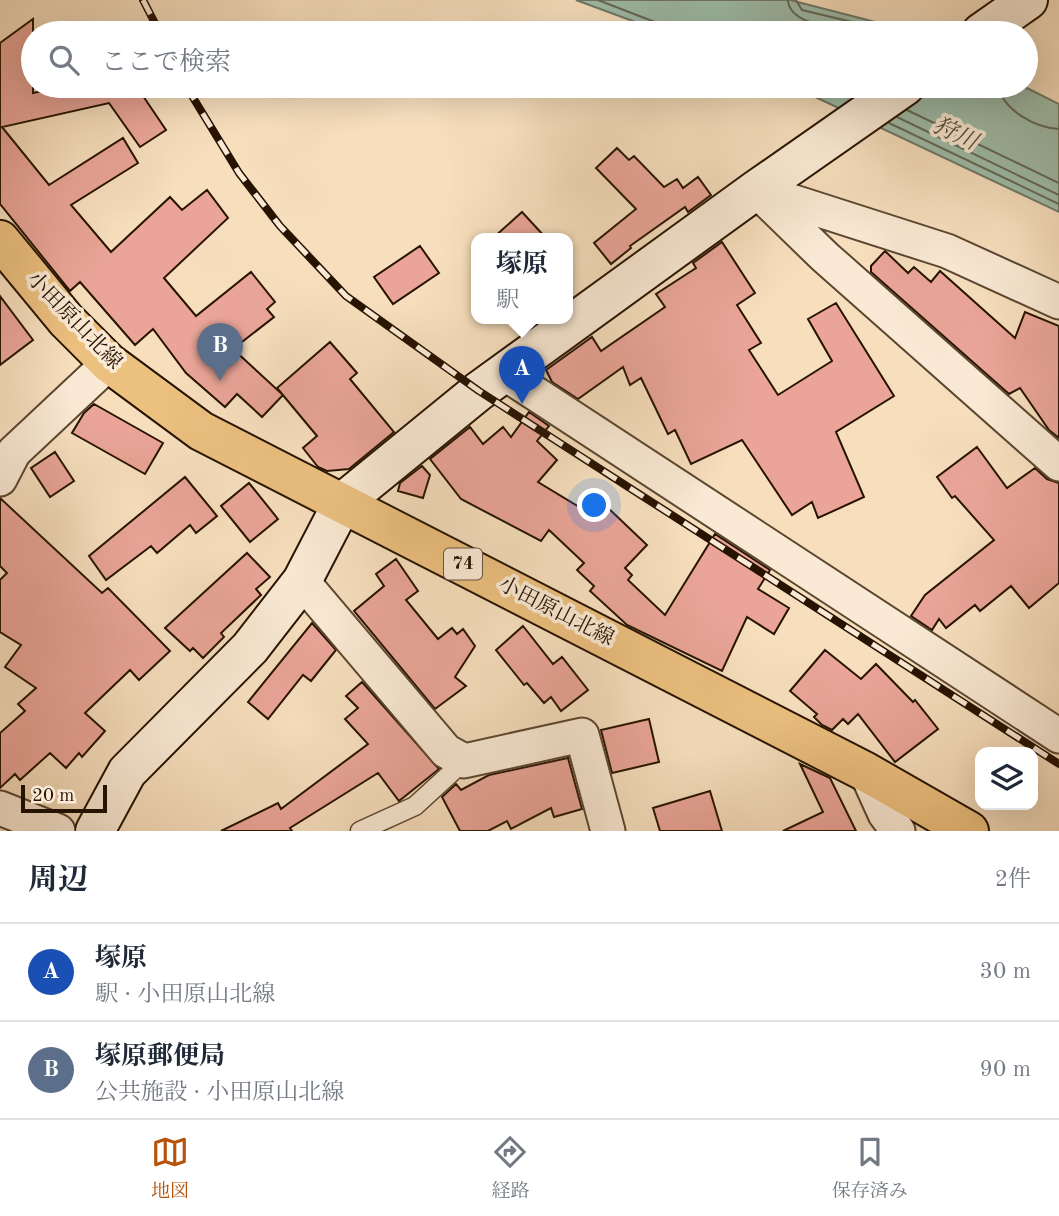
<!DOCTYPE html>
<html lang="ja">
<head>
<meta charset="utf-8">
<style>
  body { margin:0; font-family:"Old Standard TT","Noto Serif JP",serif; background:#f6f6f7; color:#1f2937 }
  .controls { position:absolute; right:21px; bottom:21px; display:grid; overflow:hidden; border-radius:14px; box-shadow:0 7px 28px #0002 }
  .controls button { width:63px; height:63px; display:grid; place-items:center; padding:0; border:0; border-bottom:2px solid #e0e1e3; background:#fff; color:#1f2937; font:35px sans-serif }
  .scale { position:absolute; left:21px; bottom:18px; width:86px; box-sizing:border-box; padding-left:7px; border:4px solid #271301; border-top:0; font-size:19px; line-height:24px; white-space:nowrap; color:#271301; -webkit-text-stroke:5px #faead5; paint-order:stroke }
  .you { position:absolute; left:595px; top:506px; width:24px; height:24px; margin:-18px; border:5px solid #fff; border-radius:50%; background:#1a73e8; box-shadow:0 0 0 10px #1a73e833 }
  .badge { display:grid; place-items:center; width:46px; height:46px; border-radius:50%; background:#b45309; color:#fff; font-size:23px; font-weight:700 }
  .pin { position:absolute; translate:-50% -58px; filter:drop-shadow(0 2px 4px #0008) }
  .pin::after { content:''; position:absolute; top:37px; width:24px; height:21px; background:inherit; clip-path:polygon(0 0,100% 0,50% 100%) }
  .popup { position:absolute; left:471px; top:233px; width:102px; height:91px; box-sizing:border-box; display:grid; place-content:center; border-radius:14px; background:#fff; filter:drop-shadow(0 2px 5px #0005); font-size:23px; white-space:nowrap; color:#747a83 }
  .popup b { font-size:26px; color:#1f2937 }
  .popup::after { content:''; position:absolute; left:50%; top:100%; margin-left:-14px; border:14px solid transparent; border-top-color:#fff }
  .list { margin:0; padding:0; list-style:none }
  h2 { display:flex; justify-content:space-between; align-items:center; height:91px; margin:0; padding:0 28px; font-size:30px }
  h2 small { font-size:23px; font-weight:400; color:#747a83 }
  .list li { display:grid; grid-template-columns:46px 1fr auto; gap:21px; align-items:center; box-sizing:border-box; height:98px; padding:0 28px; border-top:2px solid #e0e1e3 }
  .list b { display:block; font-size:26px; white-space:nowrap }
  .list p { margin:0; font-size:23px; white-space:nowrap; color:#747a83 }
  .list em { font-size:23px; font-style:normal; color:#747a83 }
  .icon { flex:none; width:38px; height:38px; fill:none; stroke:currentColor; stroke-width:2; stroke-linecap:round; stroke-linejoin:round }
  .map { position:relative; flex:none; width:1059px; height:831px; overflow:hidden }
  .search { position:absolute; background:#fff; box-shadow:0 7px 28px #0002; left:21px; right:21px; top:21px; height:77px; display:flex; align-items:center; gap:18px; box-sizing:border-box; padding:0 24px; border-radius:38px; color:#747a83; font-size:26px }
  .sheet { height:287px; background:#fff }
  nav { display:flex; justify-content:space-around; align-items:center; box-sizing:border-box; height:98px; border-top:2px solid #e0e1e3; background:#fff; font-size:19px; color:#747a83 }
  nav a { display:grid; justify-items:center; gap:4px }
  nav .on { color:#b45309 }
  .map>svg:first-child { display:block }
</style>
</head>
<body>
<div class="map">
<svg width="1059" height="831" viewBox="0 0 1059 831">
  <rect width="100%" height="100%" fill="#f7dfbe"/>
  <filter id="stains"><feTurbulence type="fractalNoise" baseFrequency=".00286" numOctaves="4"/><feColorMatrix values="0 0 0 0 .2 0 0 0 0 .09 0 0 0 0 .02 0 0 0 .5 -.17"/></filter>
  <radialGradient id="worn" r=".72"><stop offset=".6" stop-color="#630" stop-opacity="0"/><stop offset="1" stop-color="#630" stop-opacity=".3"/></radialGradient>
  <!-- water -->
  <path fill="#9ebdab" stroke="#6e7967" stroke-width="2" d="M576,0H790L918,33H665Z
    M792,86H1023L1059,104V212Z"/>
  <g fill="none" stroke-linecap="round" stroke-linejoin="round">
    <!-- shore -->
    <path stroke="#626856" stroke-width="2" d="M598,0L660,24L664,33
      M788,0C789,26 840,28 861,33
      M796,0L802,10L898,33
      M999,86C1002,110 1036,128 1059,129
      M907,110L1059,183
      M897,117L1059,195
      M889,123L1059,204"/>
  </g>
  <!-- building -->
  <path fill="#eaa598" stroke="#271301" stroke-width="2" d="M33,19V93L65,86H140L141,93L166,130L140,147L109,103L2,127L49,185L123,138L138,163L71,205L111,252L170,197L182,210L207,190L228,218L164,278L196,316L251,272L275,302L267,309L274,317L233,349L283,395L262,417L237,394L225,407L186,373L153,329L135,345L80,282L70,291L0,204V43Z
    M617,148L629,160L634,156L664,187L677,179L683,188L698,177L711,195L688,212L685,207L630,246L631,248L611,264L594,243L636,209L596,168Z
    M522,212L546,238H493Z
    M722,242L755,293L737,305L761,343L749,350L778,395L832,361L808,319L836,303L894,396L836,432L864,497L818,518L812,502L792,515L742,440L691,464L675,430L668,434L641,378L630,385L623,367L578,399L552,382L546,370L592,337L601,351L665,307L656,294L696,268L693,263Z
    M420,246L439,273L393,304L374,277Z
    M885,251L908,273L914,267L931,282L940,271L1015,338L1025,312L1059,326V438L1049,430L1020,388L1009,394L871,272V266Z
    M0,296L33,340L0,365Z
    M330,342L357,373L350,379L394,432L349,469L327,471L318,467L303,448L317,436L277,388Z
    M94,404L163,443L145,474L72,433L84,413Z
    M529,412L549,426L537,441L557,460L538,482L594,516L605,505L647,545L625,568L632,575L628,580L665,615L715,534L770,570L758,589L789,608L774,634L747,617L722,671L627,625L590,591L594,586L577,570L584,563L549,530L541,541L461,499L430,459L470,427L483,444L503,427L511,437Z
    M977,447L1007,488L1035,468L1047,479L1059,483V583L1029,608L1011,586L980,611L975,605L946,628L939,619L932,630L911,616L925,595L994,540L955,496L952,498L937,477Z
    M55,452L74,481L50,497L31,468Z
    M422,466L430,475L423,498L398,491L400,483Z
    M185,477L217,516L196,533L190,525L157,553L151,546L106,580L89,556Z
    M249,483L278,519L250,542L221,506Z
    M0,498L102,593L108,588L170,651L139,680L130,670L85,713L105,731L82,757L79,753L66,768L50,753L20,780L15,774L0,788V733L25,711L18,704L36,688L5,667L21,645L0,632V580L7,573L0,566Z
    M247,553L270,577L256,589L261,595L221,633L224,637L203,658L193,648L190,651L165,628Z
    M396,559L418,591L406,600L438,639L452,628L457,634L463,629L475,646L455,677L466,686L435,709L354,611L384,586L376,574Z
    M312,623L336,650L311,681L303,675L268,719L248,702Z
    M523,626L553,664L562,657L588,690L561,711L551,697L544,703L527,683L524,685L496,650Z
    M825,650L861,679L876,664L913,702L915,700L938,729L895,762L858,714L848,724L843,719L832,730L822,725L814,717L817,714L790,691Z
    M362,682L439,769L399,801L378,773L290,828L292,831H221L278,803L281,809L368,744L345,719L358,708L346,696Z
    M649,719L659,762L612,773L601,730Z
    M568,758L582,809L554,817L551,808L511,829L507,821L488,831H460L442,797L456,784L461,790L489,775Z
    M800,764L830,778L856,831H783L823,812Z
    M710,791L722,831H660L653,808Z"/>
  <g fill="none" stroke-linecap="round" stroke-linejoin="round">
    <defs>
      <path id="lane" d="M360,831L415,806L464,761"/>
      <path id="street" d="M756,190L825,257L1059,464
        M763,192L947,251L1059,302
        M504,373L1059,736
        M0,479L14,452L109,363
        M302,581L446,751L464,761L582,735L608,831
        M866,772L885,814L898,831
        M0,808L58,831"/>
      <path id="secondary" d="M981,33L1028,0
        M95,831L127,772L250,648L302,581L343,502L479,391L756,190L905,86"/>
      <path id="primary" d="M0,240L66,320L109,363L201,431L866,772L969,831"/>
    </defs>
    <!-- lane casing -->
    <use href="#lane" stroke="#5b4630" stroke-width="21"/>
    <!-- street casing -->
    <use href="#street" stroke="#5b4630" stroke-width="37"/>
    <!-- secondary casing -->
    <use href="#secondary" stroke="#271301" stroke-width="42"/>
    <!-- primary casing -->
    <use href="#primary" stroke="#271301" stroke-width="42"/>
    <!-- lane -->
    <use href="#lane" stroke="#faead5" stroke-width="18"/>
    <!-- street -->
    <use href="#street" stroke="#faead5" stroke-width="33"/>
    <!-- secondary -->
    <use href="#secondary" stroke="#faead5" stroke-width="38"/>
    <!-- primary -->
    <use href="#primary" stroke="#ecc07f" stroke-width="38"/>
    <defs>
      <path id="rail" d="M143,0L160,33
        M186,86L239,173L280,226L346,296L479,391L1059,764"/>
    </defs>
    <!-- rail casing -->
    <use href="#rail" stroke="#271301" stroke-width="8"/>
    <!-- rail -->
    <use href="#rail" stroke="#faead5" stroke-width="5" stroke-dasharray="16" stroke-linecap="butt"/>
  </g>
  <g text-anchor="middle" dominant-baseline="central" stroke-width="7" stroke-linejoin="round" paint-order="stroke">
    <!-- shield labels -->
    <rect fill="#faead5" stroke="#665441" stroke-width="2" x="444" y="548.5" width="38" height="31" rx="5"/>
    <g font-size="19" font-weight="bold" fill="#271301">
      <text x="463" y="564">74</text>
    </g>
    <!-- street labels -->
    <g font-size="21" fill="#271301" stroke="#faead5">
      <text transform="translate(74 321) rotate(46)">小田原山北線</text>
      <text transform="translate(556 612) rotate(27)">小田原山北線</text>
    </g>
    <!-- water labels -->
    <g font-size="23" font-style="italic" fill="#514e3c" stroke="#faead5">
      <text transform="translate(955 134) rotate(25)">狩川</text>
    </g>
  </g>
  <rect width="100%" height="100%" filter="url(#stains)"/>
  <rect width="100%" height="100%" fill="url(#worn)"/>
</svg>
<div class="controls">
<button><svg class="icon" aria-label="layers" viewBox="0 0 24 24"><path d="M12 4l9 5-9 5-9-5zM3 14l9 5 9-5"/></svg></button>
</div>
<div class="scale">20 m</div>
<div class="you"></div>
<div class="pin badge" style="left:522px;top:404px;background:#1a4fb4">A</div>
<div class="popup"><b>塚原</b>駅</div>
<div class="pin badge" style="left:220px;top:381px;background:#5c6f8a">B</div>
<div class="search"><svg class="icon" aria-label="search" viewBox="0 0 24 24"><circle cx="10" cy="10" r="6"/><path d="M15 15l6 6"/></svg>ここで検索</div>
</div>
<section class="sheet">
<h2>周辺<small>2件</small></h2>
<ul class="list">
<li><span class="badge" style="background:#1a4fb4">A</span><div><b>塚原</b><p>駅 · 小田原山北線</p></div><em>30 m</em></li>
<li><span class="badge" style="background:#5c6f8a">B</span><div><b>塚原郵便局</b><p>公共施設 · 小田原山北線</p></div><em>90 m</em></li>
</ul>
</section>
<nav>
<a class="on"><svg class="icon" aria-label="map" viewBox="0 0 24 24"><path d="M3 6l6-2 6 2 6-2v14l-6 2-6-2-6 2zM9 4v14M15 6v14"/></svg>地図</a>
<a><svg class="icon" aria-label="directions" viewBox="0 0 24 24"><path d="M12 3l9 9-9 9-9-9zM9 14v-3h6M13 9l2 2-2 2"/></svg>経路</a>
<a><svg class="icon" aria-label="saved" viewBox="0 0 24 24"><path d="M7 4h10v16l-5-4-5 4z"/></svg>保存済み</a>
</nav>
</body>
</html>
